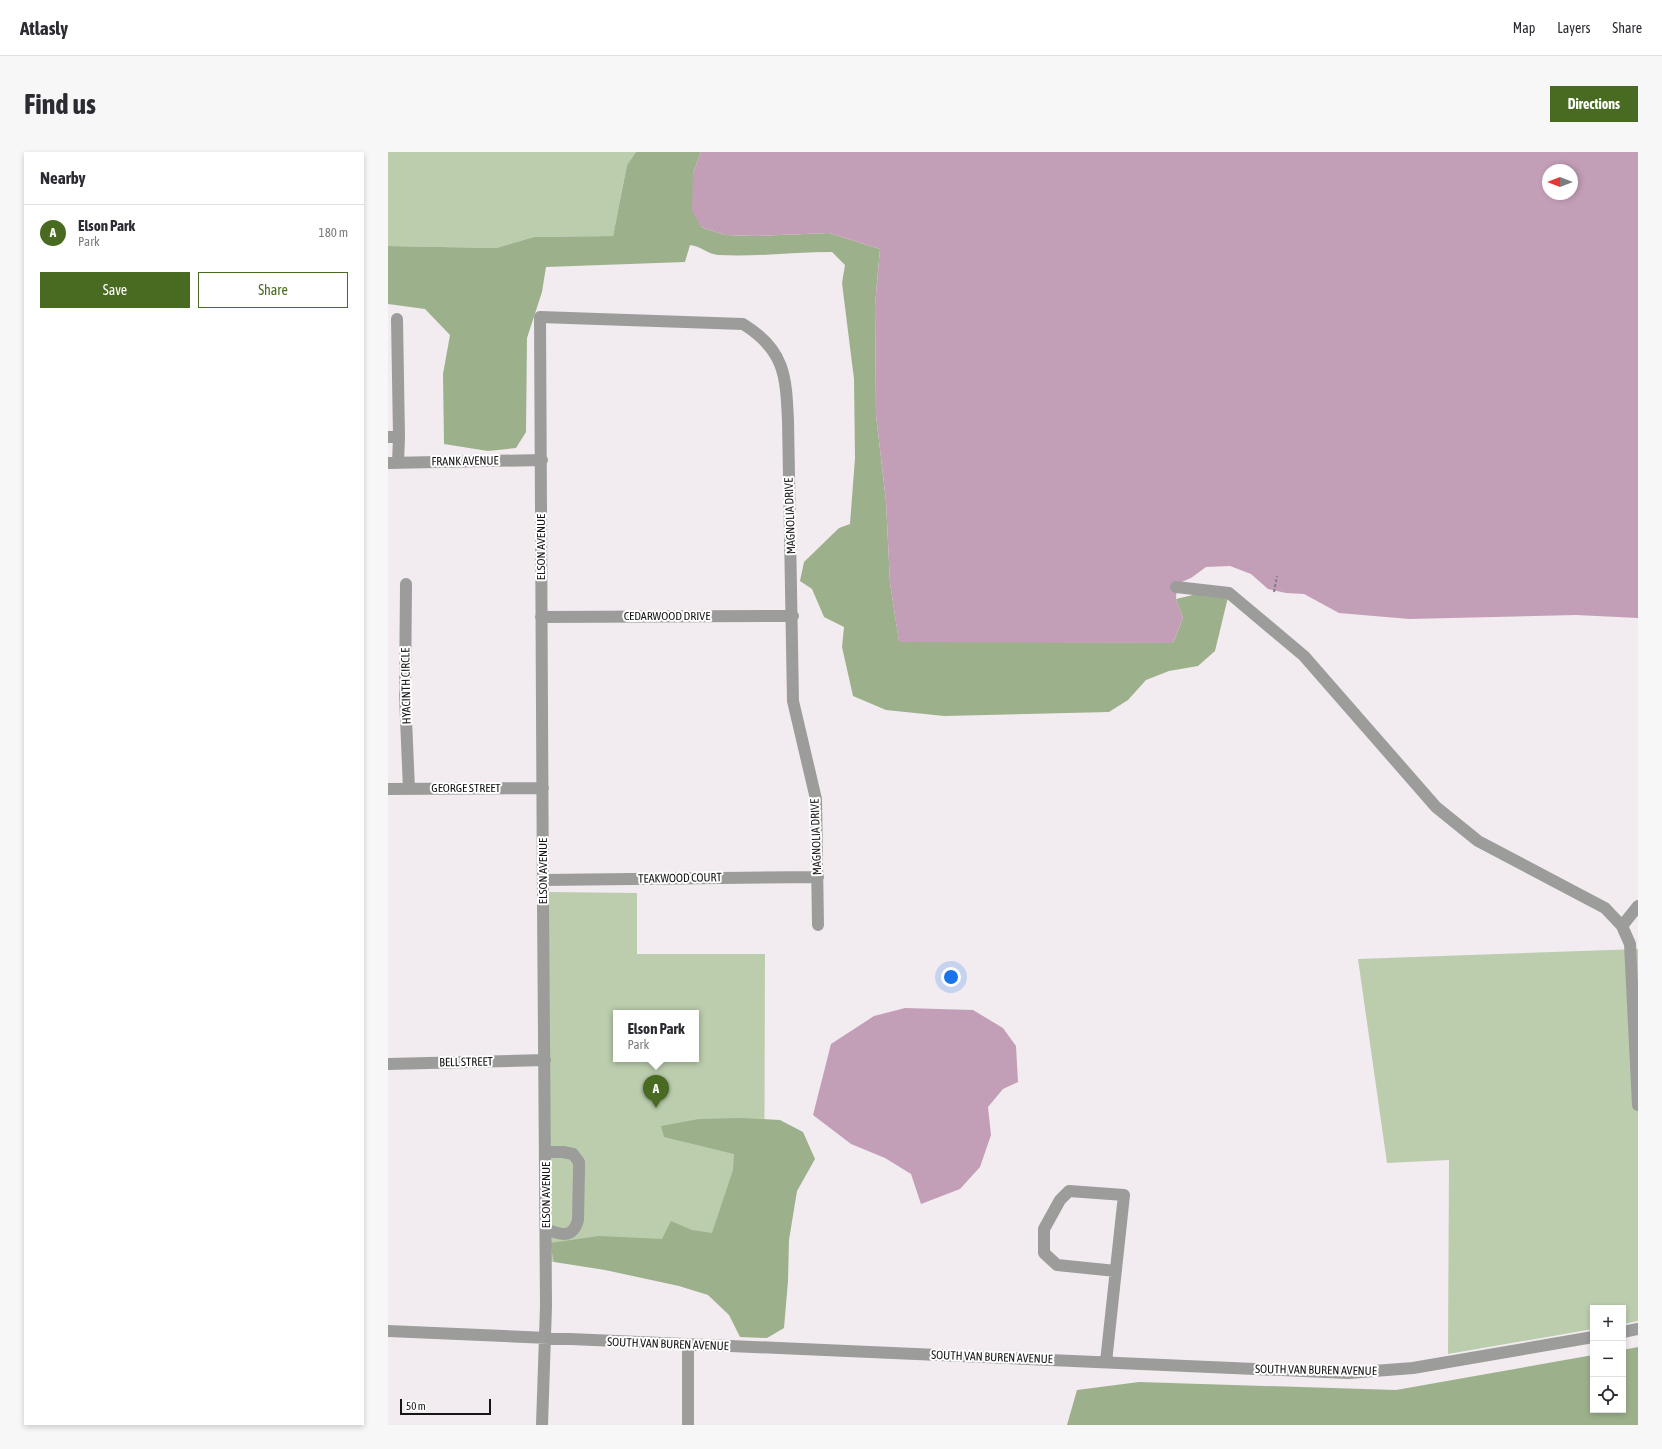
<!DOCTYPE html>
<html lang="en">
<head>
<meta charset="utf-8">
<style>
  body { margin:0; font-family:"Asap Condensed",sans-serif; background:#f7f7f7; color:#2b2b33 }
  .controls { position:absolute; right:12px; bottom:12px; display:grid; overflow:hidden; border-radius:0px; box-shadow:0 2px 6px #0003 }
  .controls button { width:36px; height:36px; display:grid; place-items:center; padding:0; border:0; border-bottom:1px solid #e1e1e2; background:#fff; color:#2b2b33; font:20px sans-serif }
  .compass { position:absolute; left:1154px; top:12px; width:36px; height:36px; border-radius:50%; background:#fff; box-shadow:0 2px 6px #0003; rotate:270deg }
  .scale { position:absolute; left:12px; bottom:10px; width:91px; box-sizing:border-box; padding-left:4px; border:2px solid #171516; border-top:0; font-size:11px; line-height:14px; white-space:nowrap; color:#171516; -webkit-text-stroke:3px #fff; paint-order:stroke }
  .you { position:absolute; left:563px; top:825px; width:14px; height:14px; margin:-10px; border:3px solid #fff; border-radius:50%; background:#1a73e8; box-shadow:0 0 0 6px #1a73e833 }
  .badge { display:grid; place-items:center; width:26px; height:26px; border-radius:50%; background:#486a21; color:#fff; font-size:13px; font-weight:700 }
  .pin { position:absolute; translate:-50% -33px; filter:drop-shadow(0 1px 2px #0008) }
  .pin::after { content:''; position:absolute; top:21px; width:14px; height:12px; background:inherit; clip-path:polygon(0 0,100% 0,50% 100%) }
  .popup { position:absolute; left:225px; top:858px; width:86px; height:52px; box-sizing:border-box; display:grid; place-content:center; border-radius:0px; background:#fff; filter:drop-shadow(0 1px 3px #0005); font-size:13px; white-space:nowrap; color:#7c7c81 }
  .popup b { font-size:15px; color:#2b2b33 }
  .popup::after { content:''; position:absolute; left:50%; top:100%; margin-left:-8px; border:8px solid transparent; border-top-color:#fff }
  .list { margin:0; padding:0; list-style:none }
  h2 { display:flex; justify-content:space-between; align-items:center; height:52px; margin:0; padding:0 16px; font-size:17px }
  h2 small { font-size:13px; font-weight:400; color:#7c7c81 }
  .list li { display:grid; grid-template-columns:26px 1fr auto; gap:12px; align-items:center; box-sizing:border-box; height:56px; padding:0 16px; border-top:1px solid #e1e1e2 }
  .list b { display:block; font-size:15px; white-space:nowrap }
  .list p { margin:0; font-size:13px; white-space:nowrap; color:#7c7c81 }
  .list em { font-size:13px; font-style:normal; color:#7c7c81 }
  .actions { display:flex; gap:8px; padding:12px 16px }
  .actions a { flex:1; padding:9px 0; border:1px solid #486a21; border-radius:0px; text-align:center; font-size:14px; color:#486a21 }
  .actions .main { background:#486a21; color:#fff }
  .icon { flex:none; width:22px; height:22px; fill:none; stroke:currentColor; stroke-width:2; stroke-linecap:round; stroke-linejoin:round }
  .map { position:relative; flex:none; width:1250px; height:1273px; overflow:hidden; border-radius:0px }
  header { display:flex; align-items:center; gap:24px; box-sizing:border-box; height:56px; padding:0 20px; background:#fff; border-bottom:1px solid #e1e1e2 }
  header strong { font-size:19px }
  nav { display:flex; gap:22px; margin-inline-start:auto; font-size:14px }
  .intro { display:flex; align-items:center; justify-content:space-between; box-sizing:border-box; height:96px; padding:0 24px }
  h1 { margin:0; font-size:28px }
  .button { padding:10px 18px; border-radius:0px; background:#486a21; color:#fff; font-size:14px; font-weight:700 }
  main { display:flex; gap:24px; padding:0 24px }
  aside { flex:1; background:#fff; border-radius:0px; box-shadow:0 2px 6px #0003 }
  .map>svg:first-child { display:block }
</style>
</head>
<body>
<header>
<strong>Atlasly</strong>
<nav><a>Map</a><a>Layers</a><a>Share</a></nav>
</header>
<div class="intro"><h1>Find us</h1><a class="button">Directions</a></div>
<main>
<aside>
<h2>Nearby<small></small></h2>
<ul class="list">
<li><span class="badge">A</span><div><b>Elson Park</b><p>Park</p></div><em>180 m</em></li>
</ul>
<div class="actions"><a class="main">Save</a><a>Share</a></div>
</aside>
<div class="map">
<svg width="1250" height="1273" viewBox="0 0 1250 1273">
  <rect width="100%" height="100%" fill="#f2ecf0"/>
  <!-- green -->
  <path fill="#bbcdad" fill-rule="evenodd" d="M0,0H248L239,13L225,84L146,85L108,96L0,94Z
    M160,740L249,741V802H377L376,1110H158ZM228,861H308V907H228Z
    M1250,797V1169L1235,1172V1156H1205V1177L1060,1202L1061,1008L999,1011L970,807Z"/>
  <!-- forest -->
  <path fill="#9db08c" d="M248,0H313L305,21L313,75L337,83L368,84L441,81L492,97L487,153L488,263L498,349L502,431L511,489L785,491L795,466L788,447L805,443L841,441L827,499L810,514L781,519L758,528L740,548L721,560L556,564L498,558L465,544L454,495L456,475L436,465L424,437L412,429L416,410L451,376L462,372L467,306L466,227L454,131L457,113L444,100C406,100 368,105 330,103C320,102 312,94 302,93L297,110L158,115L154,140L139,186L138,280L128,296L100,299L56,292L55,222L62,183L37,157L0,152V94L108,96L146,85L225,84L239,13Z
    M354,966L392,968L415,980L427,1007L409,1039L401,1088L400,1129L396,1176L379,1186L352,1185L341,1163L320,1143L291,1134L217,1118L166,1110L162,1091L211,1084L274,1087L283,1069L304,1078L324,1081L345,1018L346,1002L276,985L273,974L311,967Z
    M1250,1195V1273H679L689,1238L751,1230L1008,1238L1205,1203V1258H1235V1198Z"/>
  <!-- water -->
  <path fill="#c39fb7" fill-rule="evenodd" d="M313,0H1250V466L1188,463L1021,467L951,461L916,442L898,441L880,437L863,422L842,414L818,415L803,426L789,432L788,447L795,466L785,491L511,490L502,431L498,349L488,263L487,153L492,97L441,81L368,84L337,83L313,75L304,59L305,21ZM1160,18H1184V42H1160Z
    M517,856L585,858L615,876L628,894L630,930L615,937L600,955L603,983L592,1015L572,1037L533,1052L523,1022L497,1006L463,992L425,963L443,892L486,864Z"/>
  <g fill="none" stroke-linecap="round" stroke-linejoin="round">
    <!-- path -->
    <path stroke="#837f82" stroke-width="2" stroke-dasharray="3 2" stroke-linecap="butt" d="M886,440L889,424"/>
    <!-- minor -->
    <path stroke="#9c9d9b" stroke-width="12" d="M9,167L11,285
      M0,285H11L10,311
      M0,311L154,308
      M18,432L17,544L21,637
      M788,435L841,441L916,504L1048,655L1090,689L1217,756L1234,774L1242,792L1250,953
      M153,465L405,464
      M0,637L155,636
      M155,728L430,725
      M1234,774L1250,754
      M0,912L157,908
      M158,1077C172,1083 185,1087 190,1068L191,1017V1010L185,1002L175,1000H158
      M0,1179L960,1221L1025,1216L1205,1185
      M1235,1180L1250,1177
      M718,1210L736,1043L681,1039L672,1048L656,1077V1101L669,1113L728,1119
      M154,1273L158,1154L155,752L152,165L355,172C397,198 398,224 400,269L405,549L428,647L430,773
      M300,1273V1193"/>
  </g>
  <g text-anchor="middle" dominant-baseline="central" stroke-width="4" stroke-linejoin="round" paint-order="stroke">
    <!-- street labels -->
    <g font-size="12" fill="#171516" stroke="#fff">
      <text transform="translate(77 309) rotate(-1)">FRANK AVENUE</text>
      <text transform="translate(402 364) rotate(-92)">MAGNOLIA DRIVE</text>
      <text transform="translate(153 395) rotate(-90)">ELSON AVENUE</text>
      <text x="279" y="464">CEDARWOOD DRIVE</text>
      <text transform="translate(18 534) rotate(-91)">HYACINTH CIRCLE</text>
      <text x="78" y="636">GEORGE STREET</text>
      <text transform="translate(428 685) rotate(-92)">MAGNOLIA DRIVE</text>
      <text transform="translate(155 719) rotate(-90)">ELSON AVENUE</text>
      <text transform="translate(292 726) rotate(-1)">TEAKWOOD COURT</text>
      <text transform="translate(78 910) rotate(-1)">BELL STREET</text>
      <text transform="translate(158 1043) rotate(-90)">ELSON AVENUE</text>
      <text transform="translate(280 1192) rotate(2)">SOUTH VAN BUREN AVENUE</text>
      <text transform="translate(604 1205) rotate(2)">SOUTH VAN BUREN AVENUE</text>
      <text transform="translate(928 1218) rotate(1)">SOUTH VAN BUREN AVENUE</text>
    </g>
  </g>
</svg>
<div class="controls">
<button>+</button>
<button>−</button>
<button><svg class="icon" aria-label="locate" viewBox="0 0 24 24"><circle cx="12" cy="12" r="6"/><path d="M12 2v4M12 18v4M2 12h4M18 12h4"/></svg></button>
</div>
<svg class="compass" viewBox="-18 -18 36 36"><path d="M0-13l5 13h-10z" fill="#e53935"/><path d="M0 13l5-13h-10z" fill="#7c7c81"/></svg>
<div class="scale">50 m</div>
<div class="you"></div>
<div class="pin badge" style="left:268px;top:956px">A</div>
<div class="popup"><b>Elson Park</b>Park</div>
</div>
</main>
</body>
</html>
